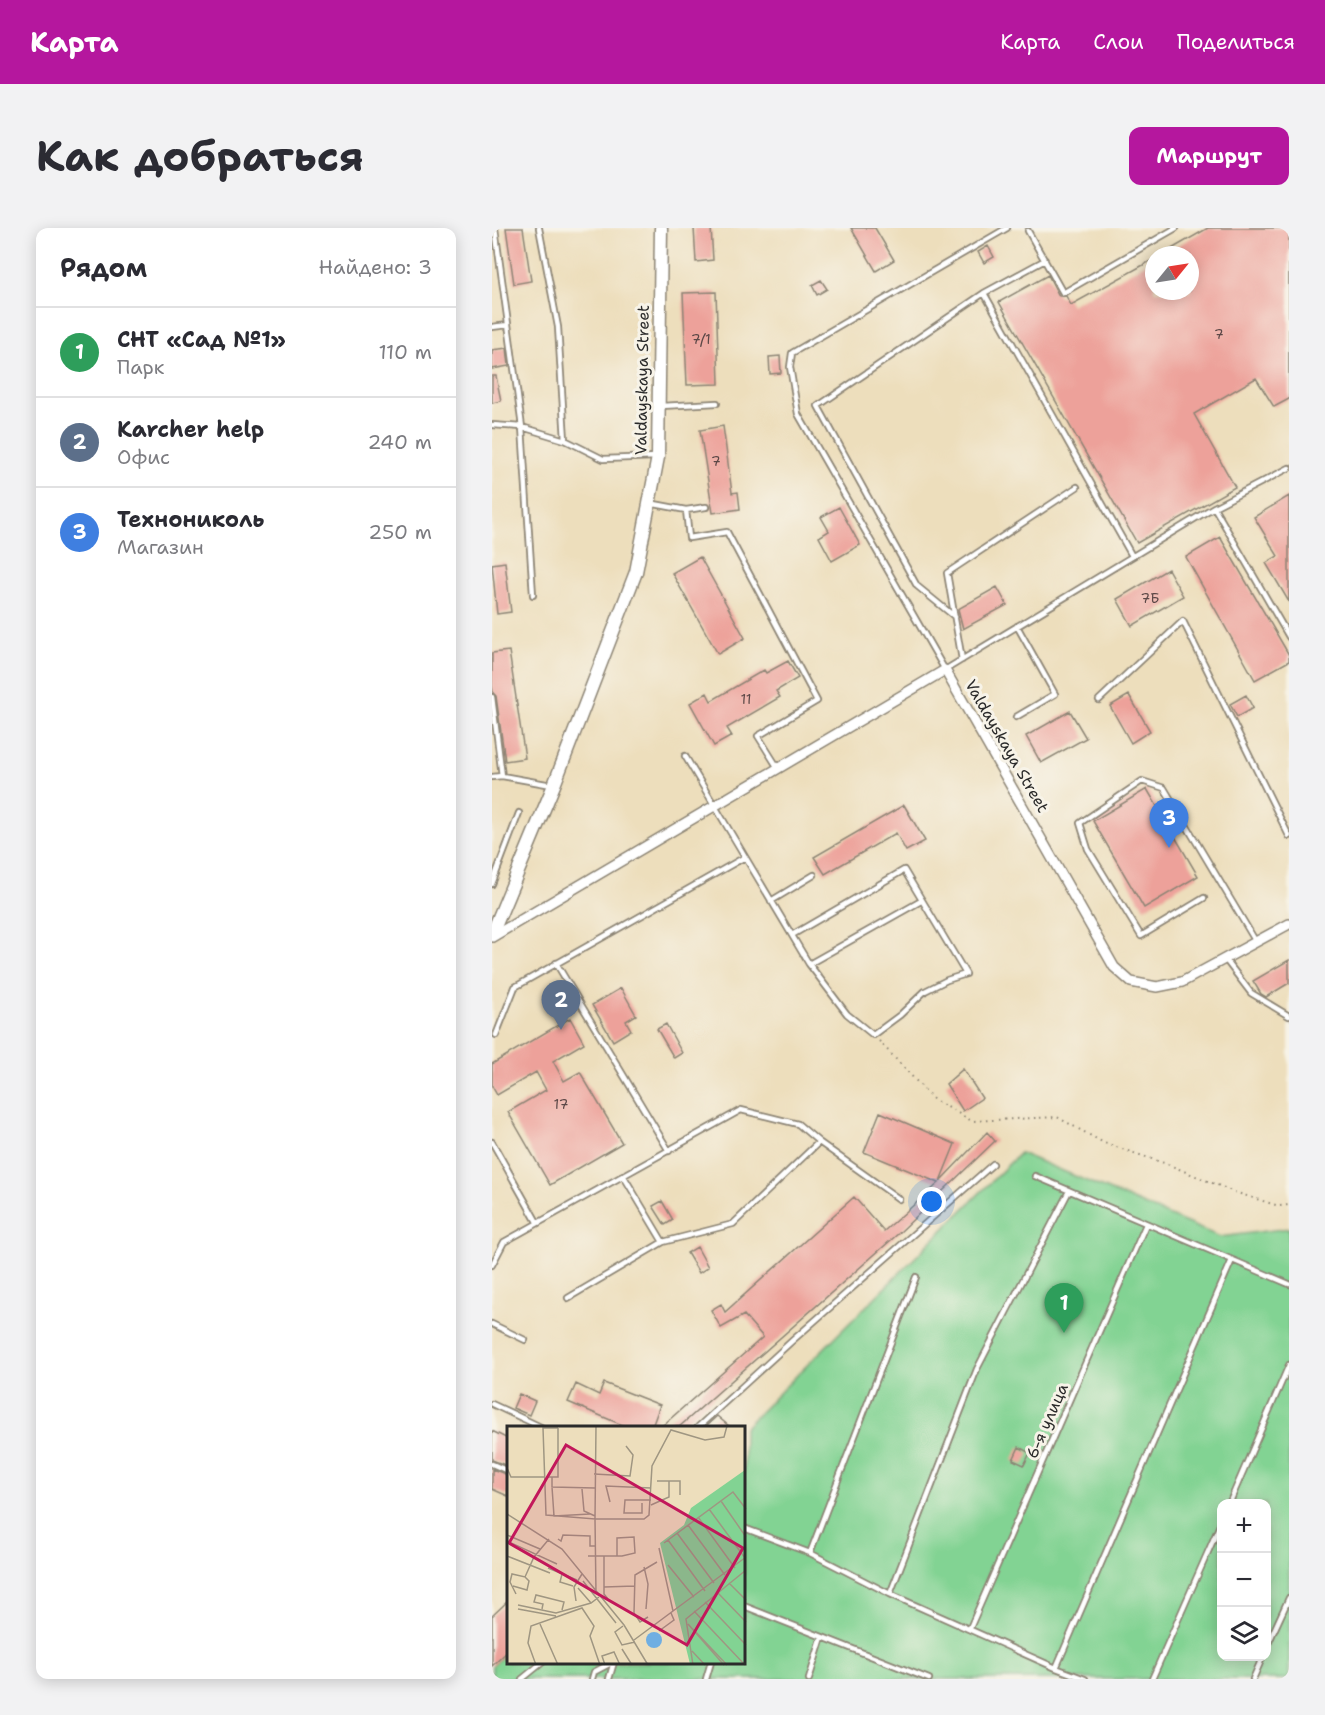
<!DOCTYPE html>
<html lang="ru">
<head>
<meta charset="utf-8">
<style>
  body { margin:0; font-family:"Shantell Sans",sans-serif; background:#f2f2f3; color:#2b2b33 }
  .controls { position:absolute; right:18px; bottom:18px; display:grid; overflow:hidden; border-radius:12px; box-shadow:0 3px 15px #0003 }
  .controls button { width:54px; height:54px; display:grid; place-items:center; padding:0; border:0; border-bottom:2px solid #e1e1e2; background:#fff; color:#2b2b33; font:30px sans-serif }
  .compass { position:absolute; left:653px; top:18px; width:54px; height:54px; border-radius:50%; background:#fff; box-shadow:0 3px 15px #0003; rotate:60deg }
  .you { position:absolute; left:440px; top:974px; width:21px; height:21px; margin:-15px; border:4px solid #fff; border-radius:50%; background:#1a73e8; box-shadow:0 0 0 9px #1a73e833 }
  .badge { display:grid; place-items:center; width:39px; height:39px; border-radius:50%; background:#b5179e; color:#fff; font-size:20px; font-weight:700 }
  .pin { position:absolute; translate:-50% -50px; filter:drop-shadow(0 2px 3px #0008) }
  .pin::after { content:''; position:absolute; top:32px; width:21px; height:18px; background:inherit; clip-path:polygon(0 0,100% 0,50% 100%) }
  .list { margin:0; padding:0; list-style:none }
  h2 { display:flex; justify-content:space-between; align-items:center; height:78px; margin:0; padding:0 24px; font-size:26px }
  h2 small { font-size:20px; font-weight:400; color:#7c7c81 }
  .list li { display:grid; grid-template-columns:39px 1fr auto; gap:18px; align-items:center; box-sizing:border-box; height:90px; padding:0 24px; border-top:2px solid #e1e1e2 }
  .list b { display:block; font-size:22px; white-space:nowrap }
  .list p { margin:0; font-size:20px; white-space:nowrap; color:#7c7c81 }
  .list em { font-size:20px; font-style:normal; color:#7c7c81 }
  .icon { flex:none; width:33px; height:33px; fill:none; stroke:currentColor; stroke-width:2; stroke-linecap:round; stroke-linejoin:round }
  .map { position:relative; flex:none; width:797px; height:1451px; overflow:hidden; border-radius:12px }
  header { display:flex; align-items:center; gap:36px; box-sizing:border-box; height:84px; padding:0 30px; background:#b5179e; color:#fff }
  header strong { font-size:28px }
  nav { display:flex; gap:33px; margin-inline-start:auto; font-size:21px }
  .intro { display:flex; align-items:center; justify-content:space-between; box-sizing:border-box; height:144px; padding:0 36px }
  h1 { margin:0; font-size:42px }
  .button { padding:15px 27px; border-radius:12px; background:#b5179e; color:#fff; font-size:21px; font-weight:700 }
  main { display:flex; gap:36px; padding:0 36px }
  aside { flex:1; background:#fff; border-radius:12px; box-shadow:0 3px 15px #0003 }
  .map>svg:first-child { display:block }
</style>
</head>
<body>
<header>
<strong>Карта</strong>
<nav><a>Карта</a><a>Слои</a><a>Поделиться</a></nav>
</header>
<div class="intro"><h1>Как добраться</h1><a class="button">Маршрут</a></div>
<main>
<aside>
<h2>Рядом<small>Найдено: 3</small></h2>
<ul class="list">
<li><span class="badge" style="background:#2e9e5b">1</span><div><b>СНТ «Сад №1»</b><p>Парк</p></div><em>110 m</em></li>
<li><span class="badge" style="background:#5c6f8a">2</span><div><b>Karcher help</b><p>Офис</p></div><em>240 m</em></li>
<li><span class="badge" style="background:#3f7fe0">3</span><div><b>Технониколь</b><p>Магазин</p></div><em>250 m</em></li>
</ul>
</aside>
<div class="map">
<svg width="797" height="1451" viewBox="0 0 797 1451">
  <rect width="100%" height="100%" fill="#f7f3e8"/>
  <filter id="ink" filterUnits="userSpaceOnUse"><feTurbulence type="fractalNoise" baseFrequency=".0167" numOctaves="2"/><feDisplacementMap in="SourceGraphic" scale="12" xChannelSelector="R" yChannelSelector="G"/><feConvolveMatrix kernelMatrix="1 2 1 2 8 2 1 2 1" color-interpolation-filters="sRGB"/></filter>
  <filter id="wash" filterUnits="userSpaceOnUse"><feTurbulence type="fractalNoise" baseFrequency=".008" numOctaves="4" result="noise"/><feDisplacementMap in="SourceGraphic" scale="24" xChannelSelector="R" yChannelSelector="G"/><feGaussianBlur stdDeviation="1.35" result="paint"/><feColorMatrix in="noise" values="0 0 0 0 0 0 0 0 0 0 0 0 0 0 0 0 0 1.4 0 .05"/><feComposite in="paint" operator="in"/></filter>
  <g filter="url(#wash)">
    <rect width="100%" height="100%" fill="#eddebc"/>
    <!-- green -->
    <path fill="#82d393" stroke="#567f5f" stroke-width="1.5" fill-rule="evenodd" d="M528,925L728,1009L797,1000V1451H0V1438L16,1423V1434H252V1200ZM730,1276H774V1428H730Z"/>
    <g id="blocks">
      <!-- building -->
      <path fill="#eda19a" d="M14,0H31L39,53L22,56Z
        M202,0H219L221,32L204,34Z
        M359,0H383L402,32L384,43Z
        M716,0H797V171L782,179L764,150L702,186L743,259L645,315L507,74L556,47L567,68H574L579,77L662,31V63H698V27H669Z
        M496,18L502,29L492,35L486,24Z
        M329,52L335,61L325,67L320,57Z
        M224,64L227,156L195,157L191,65Z
        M15,120L17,138L0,141V122Z
        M288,128L289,145L278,146L277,129Z
        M0,148H4L9,173L0,175Z
        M231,198L240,265L246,264L248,281L221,285L208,202Z
        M797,268V374L774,335L786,328L762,289Z
        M347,279L368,317L340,333L327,309L337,303L329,289Z
        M728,309L797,427V433L763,452L694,329Z
        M208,329L253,410L226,426L180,345Z
        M13,334L19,384L5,386L0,336Z
        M676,341L691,368L640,398L625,371Z
        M505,359L515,377L471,401L466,381Z
        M17,423L33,530L13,533L4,468L1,465L0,457V425Z
        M296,433L306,450L284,463L288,469L235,500L240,508L222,518L198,475L215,465L219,473L272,442L274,445Z
        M637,467L658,503L639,515L618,478Z
        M754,467L761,480L745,489L738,476Z
        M578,483L594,510L549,535L534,508Z
        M655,561L706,648L652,680L601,593Z
        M412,577L433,613L414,623L404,605L333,646L322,629Z
        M797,732V755L774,769L769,766L761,753Z
        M129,760L144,787L134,793L139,802L121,813L100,777Z
        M78,790L92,815L61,833L72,853L88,844L130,915L58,957L16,884L54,862L44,844L5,867L0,858V836Z
        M174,796L190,825L182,830L165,801Z
        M471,841L490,870L471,883L454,856Z
        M388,884L463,916L448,953L495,904L503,913L407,1005L187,1199H169L271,1109L252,1087L229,1100L219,1082L229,1076L233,1084L362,969L392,1003L447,955L372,924Z
        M170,973L181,992L173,997L161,978Z
        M205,1019L216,1039L207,1045L195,1025Z
        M112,1155L168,1177L160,1199H135L76,1174L84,1156L107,1167Z
        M27,1166L43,1173L37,1187L21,1180Z
        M225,1188L238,1199H213Z
        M0,1203L16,1211V1238L0,1232Z
        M527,1219L538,1225L532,1237L521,1232Z
        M0,1241L16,1247V1268L0,1261Z
        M16,1373V1423L0,1438V1388Z"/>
    </g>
  </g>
  <g filter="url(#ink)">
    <use href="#blocks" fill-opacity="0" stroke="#8c8474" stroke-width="1.5"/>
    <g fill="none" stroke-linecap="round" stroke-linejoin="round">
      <defs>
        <path id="lane" d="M3,0L30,199L41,367
          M47,0L66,99L73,212
          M515,0L300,125L298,139L306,186L453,442L722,279L797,240
          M536,3L571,65L684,0
          M553,32L492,65L640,328
          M0,99L16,97
          M169,178L225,175
          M0,197L30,199L73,212L111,231L165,229
          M157,275L194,282L214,279
          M722,279L797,409
          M194,282L197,310L235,304L325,473L266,508L286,540
          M463,389L425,358L326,178L492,65
          M470,432L455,345L585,259
          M0,469L10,548
          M607,472L691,393L797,608
          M524,489L563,466L525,398
          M193,528L317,736L355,786L381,807L408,787L433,763L455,752L474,746L412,642L300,707
          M0,549L10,548L60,557
          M0,656L27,585
          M712,670L649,708L596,621L588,595L650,553L672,560L764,714
          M279,673L322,647
          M733,731L759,765L797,788
          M64,735L177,923
          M317,736L429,673
          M4,807L23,759L253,629
          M0,914L45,994
          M131,947L171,1014
          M543,948L797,1056
          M0,1037L12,1014L249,882L306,896L327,914L407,971
          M76,1070L171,1014L241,996L327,914
          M0,1096L33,1112
          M0,1176L49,1199
          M206,1199L301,1112L501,936
          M0,1236L16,1243
          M737,1276L797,1137
          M252,1300L318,1325L398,1366L564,1440L593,1451
          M318,1325L424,1049
          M398,1366L485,1141L577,963
          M252,1378L437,1451
          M478,1400L654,996
          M774,1420L797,1370
          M564,1440L740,1032
          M30,1451L51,1434
          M100,1451L102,1444L121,1434
          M117,1451L122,1434
          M214,1451L219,1434
          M317,1451L330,1409
          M660,1451L730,1292
          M761,1451L771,1428"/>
        <path id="street" d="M0,709L453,442L622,739L639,754L665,759L690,754L797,696"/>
        <path id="secondary" d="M0,706L62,557L144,344L166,229L169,0"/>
      </defs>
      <!-- lane casing -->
      <use href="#lane" stroke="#8c8474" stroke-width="8"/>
      <!-- street casing -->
      <use href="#street" stroke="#8c8474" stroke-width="12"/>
      <!-- secondary casing -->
      <use href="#secondary" stroke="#8c8474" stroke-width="15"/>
      <!-- path -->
      <path stroke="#8c8474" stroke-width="2" stroke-dasharray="1.5 4.5" stroke-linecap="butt" d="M387,813L441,871L480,893L565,889L612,915L675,936L742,964L787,978L797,977"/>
      <!-- lane -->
      <use href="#lane" stroke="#fff" stroke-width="4.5"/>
      <!-- street -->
      <use href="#street" stroke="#fff" stroke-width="9"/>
      <!-- secondary -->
      <use href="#secondary" stroke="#fff" stroke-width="12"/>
    </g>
  </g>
  <g text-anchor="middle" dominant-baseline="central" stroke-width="6" stroke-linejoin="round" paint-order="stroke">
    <!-- number labels -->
    <g font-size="14" fill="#5c4847">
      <text x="727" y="106">7</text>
      <text x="209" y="111">7/1</text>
      <text x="224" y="233">7</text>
      <text x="658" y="370">7Б</text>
      <text x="254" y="471">11</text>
      <text x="69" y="876">17</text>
    </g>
    <!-- street labels -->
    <g font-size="16" fill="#2b2b2b" stroke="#f7f3e8">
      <text transform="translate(150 152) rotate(-89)">Valdayskaya Street</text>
      <text transform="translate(515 518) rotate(60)">Valdayskaya Street</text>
      <text transform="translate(555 1193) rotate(-66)">6-я улица</text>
    </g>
  </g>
  <!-- overview -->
  <g transform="translate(15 1198)">
    <rect width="238" height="238" fill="#eddebc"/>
    <path d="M238,44V238H183L153,117L177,99L184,82Z" fill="#82d393"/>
    <path d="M139 214a8 8 0 1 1 16 0a8 8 0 1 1-16 0Z" fill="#6faee2"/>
    <path fill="none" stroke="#9f9682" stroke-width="1.5" d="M51,2H36L39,89L88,93L89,0M0,42L4,51H37M87,48L123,50L126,29L119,20M41,51H51V2M45,51V61L88,62M150,55H173V69M45,61L47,90L83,88M75,63L77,85L88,90M214,75L239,111M103,76L99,60L144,62M135,77V87H117L118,74H144M144,79L162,71V55M202,83L238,132M0,88L55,123L117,199L141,239M191,91L228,142M181,99L218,149M170,107L207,157M0,109L33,123M51,113L54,115L56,109L83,110V120H89M161,114L198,165M0,115L50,138M157,117L226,66L239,83M0,130L43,147M81,130H115L128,127L127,111L110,112V130M97,130V168L101,173M161,139L187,171M137,141L141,158L139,183M41,142L70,154M55,148L53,156L66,160M76,155L109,197M222,157L239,174M6,160L20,164L22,155L18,151M97,161L128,160M71,162L84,177M210,166L239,196M89,167L88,93H137L142,89L145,40L164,4L198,14L217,11L220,0M9,168L3,156L5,148L18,151L27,131L42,113M69,175L67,161L75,148M198,176L239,219M11,179L49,187L84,177L92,171M11,183L49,190M35,183L36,178L27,176L29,169L57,176L55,184M166,185L239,131M187,185L238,239M141,191L133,196L127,187L128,149L150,136M33,198L51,239M181,198L217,239M116,200L108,206L115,219L128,216M186,203L220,239M152,205L167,194L164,187M127,214L166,185L152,122M115,223L125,239M185,225L198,239M29,239L21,217L24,200L75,182L87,200L83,210L93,239M98,239L95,230L107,226L113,239M186,239L179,193L239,144"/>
    <path fill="#c2185b" fill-opacity="0.15" stroke="#c2185b" stroke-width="3" d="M59,19L236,122L180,219L2,117Z"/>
    <rect width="238" height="238" fill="none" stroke="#2b2b2b" stroke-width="3"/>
  </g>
</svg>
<div class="controls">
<button>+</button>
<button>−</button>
<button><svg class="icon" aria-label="layers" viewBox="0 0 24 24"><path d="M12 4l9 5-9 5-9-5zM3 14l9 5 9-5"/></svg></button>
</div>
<svg class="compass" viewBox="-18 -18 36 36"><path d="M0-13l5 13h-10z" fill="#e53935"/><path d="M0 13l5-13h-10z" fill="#7c7c81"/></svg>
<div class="you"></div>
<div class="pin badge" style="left:572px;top:1105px;background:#2e9e5b">1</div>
<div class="pin badge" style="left:69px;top:802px;background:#5c6f8a">2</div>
<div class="pin badge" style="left:677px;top:620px;background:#3f7fe0">3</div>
</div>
</main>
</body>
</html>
